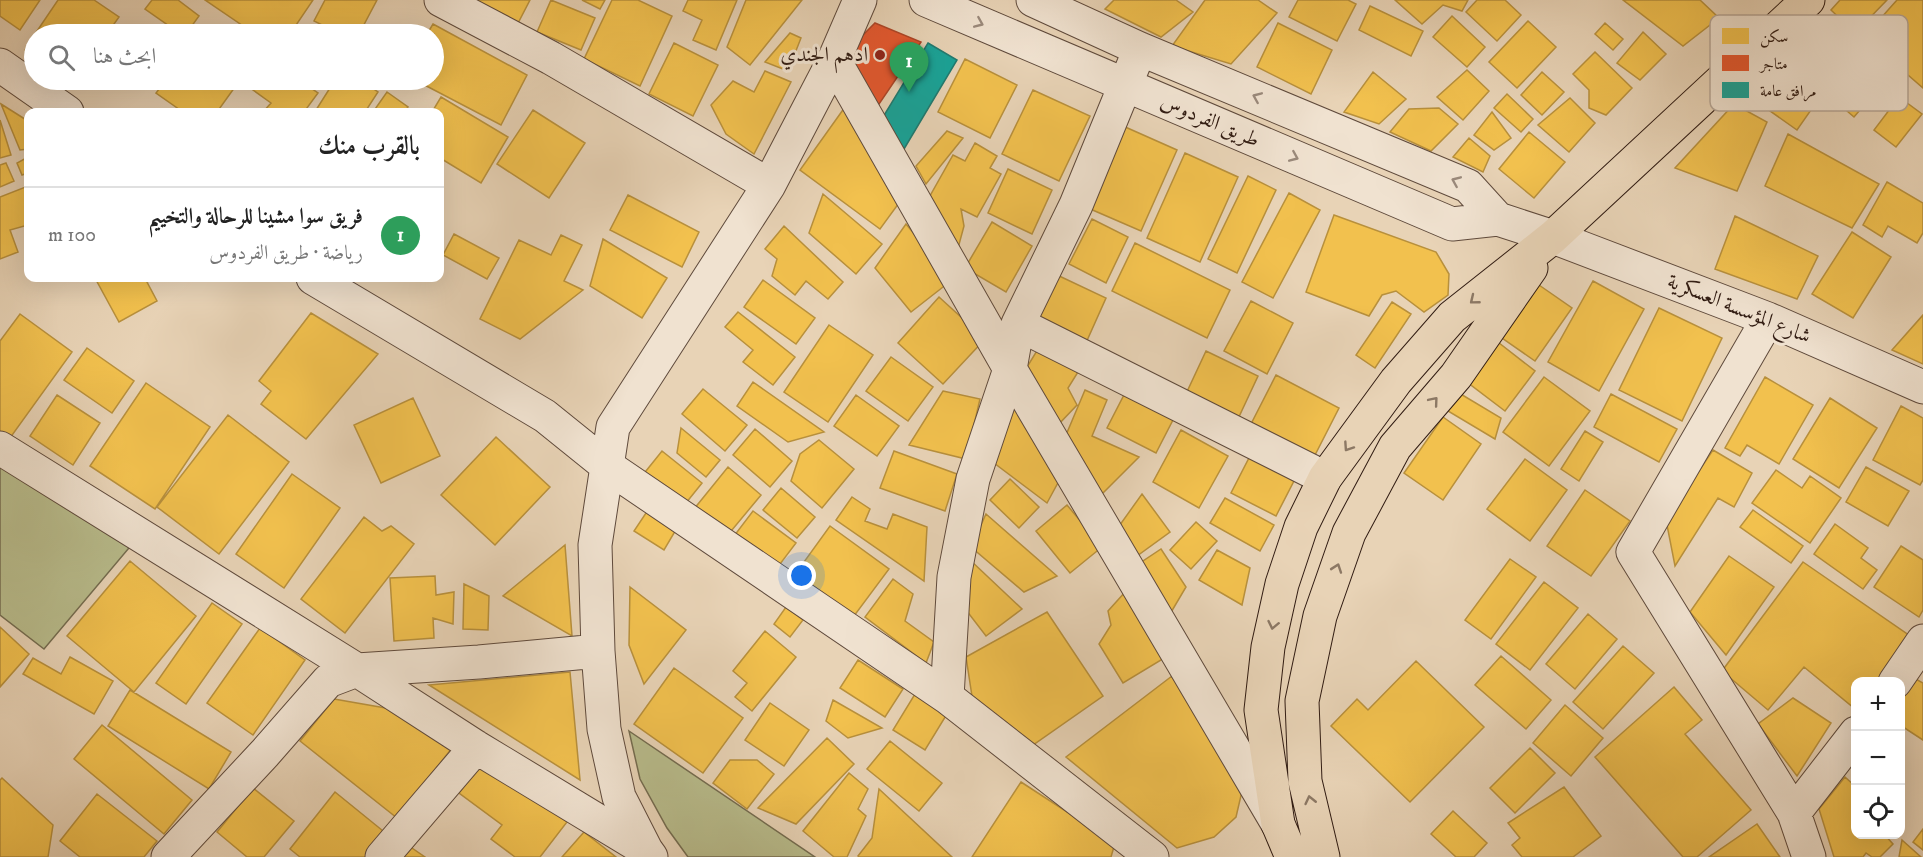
<!DOCTYPE html>
<html lang="ar">
<head>
<meta charset="utf-8">
<style>
  body { margin:0; font-family:"IM FELL DW Pica",Amiri,serif; background:#f6f6f6; color:#222; direction:rtl }
  .controls { position:absolute; right:18px; bottom:18px; display:grid; overflow:hidden; border-radius:12px; box-shadow:0 6px 24px #0002 }
  .controls button { width:54px; height:54px; display:grid; place-items:center; padding:0; border:0; border-bottom:2px solid #e0e0e0; background:#fff; color:#222; font:30px sans-serif }
  .you { position:absolute; left:802px; top:576px; width:21px; height:21px; margin:-15px; border:4px solid #fff; border-radius:50%; background:#1a73e8; box-shadow:0 0 0 9px #1a73e833 }
  .badge { display:grid; place-items:center; width:39px; height:39px; border-radius:50%; background:#8f2418; color:#fff; font-size:20px; font-weight:700 }
  .pin { position:absolute; translate:-50% -50px; filter:drop-shadow(0 2px 3px #0008) }
  .pin::after { content:''; position:absolute; top:32px; width:21px; height:18px; background:inherit; clip-path:polygon(0 0,100% 0,50% 100%) }
  .list { margin:0; padding:0; list-style:none }
  h2 { display:flex; justify-content:space-between; align-items:center; height:78px; margin:0; padding:0 24px; font-size:26px }
  h2 small { font-size:20px; font-weight:400; color:#767676 }
  .list li { display:grid; grid-template-columns:39px 1fr auto; gap:18px; align-items:center; box-sizing:border-box; height:96px; padding:0 24px; border-top:2px solid #e0e0e0 }
  .list b { display:block; font-size:22px; white-space:nowrap }
  .list p { margin:0; font-size:20px; white-space:nowrap; color:#767676 }
  .list em { font-size:20px; font-style:normal; color:#767676 }
  .icon { flex:none; width:33px; height:33px; fill:none; stroke:currentColor; stroke-width:2; stroke-linecap:round; stroke-linejoin:round }
  .map { position:relative; flex:none; width:1923px; height:857px; overflow:hidden; direction:ltr }
  .search { position:absolute; background:#fff; box-shadow:0 6px 24px #0002; left:24px; top:24px; width:420px; height:66px; display:flex; align-items:center; gap:15px; box-sizing:border-box; padding:0 21px; border-radius:33px; color:#767676; font-size:22px }
  .panel { position:absolute; background:#fff; box-shadow:0 6px 24px #0002; left:24px; top:108px; width:420px; height:174px; border-radius:12px; direction:rtl }
  .map>svg:first-child { display:block }
</style>
</head>
<body>
<div class="map">
<svg width="1923" height="857" viewBox="0 0 1923 857">
  <rect width="100%" height="100%" fill="#e8d3b6"/>
  <filter id="stains"><feTurbulence type="fractalNoise" baseFrequency=".00333" numOctaves="4"/><feColorMatrix values="0 0 0 0 .2 0 0 0 0 .09 0 0 0 0 .02 0 0 0 .5 -.17"/></filter>
  <radialGradient id="worn" r=".72"><stop offset=".6" stop-color="#630" stop-opacity="0"/><stop offset="1" stop-color="#630" stop-opacity=".3"/></radialGradient>
  <!-- green -->
  <path fill="#b8bc8c" stroke="#746c50" stroke-width="1.5" d="M0,459L134,542L44,649L0,615Z
    M629,731L815,857H688L667,828L640,779Z"/>
  <!-- homes -->
  <path fill="#f2c14e" stroke="#b8903c" stroke-width="1.5" d="M0,0H40L20,30L0,16Z
    M58,0H94L119,17L107,34H35Z
    M152,0H178L199,16L186,34H162L169,26L145,9Z
    M205,0H313L290,34H255Z
    M325,0H377L359,34H340L314,21Z
    M471,0H530L515,29Z
    M551,0L595,18L581,50L537,32Z
    M582,0H605L600,9Z
    M612,0H638L672,16L640,86L584,59Z
    M688,0H737L716,50L693,40L702,20L683,11Z
    M746,0H802L750,65L727,47Z
    M1114,0H1176L1193,12L1161,37L1105,9Z
    M1205,0H1258L1277,13L1231,64L1172,46Z
    M1298,0H1348L1356,4L1337,41L1289,17Z
    M1395,0H1468L1462,11L1443,5L1422,24Z
    M1477,0H1505L1521,15L1497,41L1466,12Z
    M1623,0H1700L1719,18L1683,46Z
    M1840,0H1887L1855,33L1831,10Z
    M1897,0H1923V88L1864,37Z
    M1370,6L1423,31L1411,56L1359,30Z
    M1452,16L1485,47L1467,67L1433,37Z
    M1528,21L1556,47L1517,88L1489,62Z
    M1278,23L1332,50L1311,94L1257,67Z
    M1605,23L1623,39L1613,50L1595,34Z
    M433,24L527,75L501,125L415,80H434V34H427Z
    M1643,32L1666,54L1640,80L1617,63Z
    M790,33L801,38L788,71L765,62Z
    M1828,34L1884,82L1854,117L1798,69Z
    M34,36V57L25,50Z
    M674,43L718,65L693,116L649,94Z
    M1595,52L1632,88L1606,115L1589,108V90L1573,74Z
    M965,59L1017,85L990,138L938,112Z
    M1780,68L1818,100L1797,130L1756,101Z
    M1467,70L1489,91L1463,120L1437,97Z
    M765,71L791,82L754,154L726,134L711,105L733,81L754,92Z
    M1373,72L1406,99L1379,124L1344,112Z
    M1542,72L1564,92L1542,115L1521,95Z
    M166,80H240L217,112H183L156,93Z
    M249,80H299L318,93L304,112H263L271,103L246,85Z
    M335,80H360L378,92L365,112H320L316,110Z
    M1033,90L1090,116L1059,181L1002,154Z
    M387,92L408,107L404,112H373Z
    M1507,94L1533,119L1521,132L1494,108Z
    M441,97L508,137L481,183L440,158V112H432Z
    M1899,97L1922,114L1896,147L1874,130Z
    M1570,98L1595,123L1569,152L1538,125Z
    M1,104L28,121V149L20,150Z
    M1734,104L1767,122L1737,191L1675,168Z
    M845,107L899,203L880,229L800,170Z
    M1439,108L1458,124L1431,151L1390,132L1409,109Z
    M533,110L585,143L549,198L497,164Z
    M1492,112L1511,138L1494,150L1474,135Z
    M0,120L11,155L0,158Z
    M1123,126L1177,150L1141,231L1088,208Z
    M947,131L963,138L926,184L916,166Z
    M1529,132L1565,162L1534,198L1499,169Z
    M1788,134L1879,184L1852,228L1765,186Z
    M1469,138L1490,156L1483,172L1453,157Z
    M975,143L997,156L990,168L1001,174L977,217L961,209L964,226L957,252L926,203L953,155L965,161Z
    M1185,153L1238,177L1200,262L1147,238Z
    M28,157V173L22,175L17,163Z
    M6,163L14,181L0,187V165Z
    M1008,169L1052,190L1032,234L988,213Z
    M1248,176L1276,190L1237,273L1208,259Z
    M1887,182L1923,203V233L1917,243L1888,226L1882,237L1863,225Z
    M28,186V225L10,230L18,252L0,259V197Z
    M1289,193L1320,210L1273,298L1242,282Z
    M823,194L882,244L856,274L809,233Z
    M628,195L699,232L682,267L610,230Z
    M1334,215L1436,252L1449,274L1448,295L1424,312L1396,291L1382,295L1369,316L1306,292Z
    M1735,216L1818,256L1797,299L1715,269Z
    M1092,219L1128,237L1106,283L1069,264Z
    M992,222L1032,246L1006,292L965,268Z
    M906,224L952,280L911,312L875,268Z
    M784,226L843,282L828,299L806,281L795,295L772,276L777,259L765,249Z
    M1852,232L1891,257L1853,318L1812,294Z
    M454,234L499,258L487,279L443,255Z
    M561,235L582,245L564,281L583,290L520,339L480,319L519,240L551,255Z
    M603,239L667,278L642,318L590,286Z
    M1135,243L1230,290L1207,338L1112,291Z
    M1055,274L1106,298L1085,345L1033,321Z
    M95,278H155L147,282L157,301L119,322Z
    M763,280L815,318L796,344L744,307Z
    M1593,281L1644,309L1599,391L1548,362Z
    M1539,285L1572,308L1535,361L1502,338Z
    M939,297L985,339L943,384L898,343Z
    M1251,301L1293,323L1267,374L1224,351Z
    M1392,302L1411,314L1375,368L1356,355Z
    M1659,308L1722,338L1682,421L1619,390Z
    M738,312L795,357L773,385L743,362L753,350L725,327Z
    M311,313L378,354L306,439L261,404L271,391L259,381Z
    M20,314L72,352L10,438L0,431V341Z
    M1923,315V364L1892,350Z
    M829,325L873,355L828,422L784,392Z
    M1494,339L1535,371L1505,411L1463,379Z
    M87,348L134,381L112,413L64,380Z
    M1038,349L1078,372L1068,388L1077,405L1057,426L1027,367Z
    M1206,351L1258,376L1237,421L1185,396Z
    M891,357L933,387L908,421L866,391Z
    M1276,375L1339,408L1314,457L1251,424Z
    M1544,377L1590,411L1549,466L1503,432Z
    M1765,377L1813,405L1779,464L1747,445L1740,456L1725,448Z
    M753,382L824,432L788,442L737,406Z
    M146,383L210,427L155,509L90,466Z
    M703,389L747,425L725,451L682,414Z
    M1085,390L1107,400L1092,436L1139,457L1098,498L1066,435Z
    M943,391L980,399L966,459L909,445Z
    M1126,391L1175,416L1156,453L1107,428Z
    M1459,393L1501,418L1495,439L1448,411Z
    M1611,394L1677,429L1659,462L1594,427Z
    M57,395L100,423L73,465L30,436Z
    M856,395L899,426L877,456L834,426Z
    M413,398L440,456L381,483L354,425Z
    M1830,398L1877,428L1839,488L1793,459Z
    M1016,404L1060,479L1047,503L994,463Z
    M1901,406L1923,418V480L1920,485L1873,460Z
    M228,415L289,462L219,554L157,507Z
    M1443,417L1481,444L1443,500L1404,473Z
    M681,428L720,460L706,477L677,453Z
    M755,429L792,461L770,487L733,455Z
    M1181,430L1228,456L1199,508L1153,482Z
    M1585,431L1603,442L1579,481L1561,469Z
    M496,437L550,487L495,545L441,495Z
    M819,440L854,469L822,508L791,481L800,454Z
    M1713,450L1752,473L1734,507L1718,498L1675,566L1666,520Z
    M662,451L702,483L682,508L642,476Z
    M894,451L957,474L945,511L880,488Z
    M1251,454L1296,477L1276,516L1231,493Z
    M1525,459L1567,490L1530,541L1487,509Z
    M728,467L761,495L727,536L694,509Z
    M1866,467L1909,491L1888,526L1846,502Z
    M1776,470L1802,488L1810,476L1841,498L1810,543L1752,503Z
    M292,474L340,508L284,588L236,554Z
    M1010,479L1039,507L1019,528L990,500Z
    M781,488L815,517L797,538L763,510Z
    M1585,490L1630,521L1591,576L1547,546Z
    M1142,494L1170,532L1137,556L1117,529Z
    M852,497L870,509L865,521L887,529L893,514L927,527L924,581L836,520Z
    M1225,498L1274,525L1260,551L1210,523Z
    M1067,505L1102,547L1070,573L1036,531Z
    M648,510L677,528L664,550L634,531Z
    M1753,510L1803,546L1791,563L1740,527Z
    M753,511L796,543L777,568L734,536Z
    M986,514L1057,576L1024,592L971,547Z
    M364,517L382,531L391,526L414,544L345,633L301,599Z
    M1196,522L1217,541L1191,569L1170,550Z
    M1835,524L1868,548L1861,558L1877,570L1863,589L1814,554Z
    M830,526L889,569L854,616L796,573Z
    M565,545L572,636L503,596Z
    M1901,546L1923,560V610L1919,617L1874,587Z
    M1161,549L1186,587L1170,614L1137,565Z
    M1217,550L1250,568L1242,605L1199,580Z
    M1729,556L1774,587L1726,655L1690,612Z
    M969,559L1022,609L986,636L963,606Z
    M1510,559L1536,577L1491,639L1465,620Z
    M130,561L196,616L134,692L67,636Z
    M1803,562L1913,638L1877,682H1856V707L1854,708L1804,667L1768,710L1722,671Z
    M435,576L436,595L454,592L453,624L433,618L434,638L394,641L390,578Z
    M893,579L913,594L905,621L934,642L926,663L865,617Z
    M1544,582L1578,608L1530,670L1496,644Z
    M464,584L489,596L488,630L463,629Z
    M630,587L686,630L644,684L629,645Z
    M1126,591L1166,657L1123,683L1099,644L1111,625L1108,611Z
    M212,603L242,624L186,704L156,683Z
    M786,607L803,620L790,637L774,624Z
    M1047,612L1103,696L1033,745L972,696L966,657Z
    M1588,614L1617,639L1575,689L1546,664Z
    M0,627L29,654L0,687Z
    M260,628L305,660L253,735L207,703Z
    M765,631L796,657L752,711L735,697L747,683L733,671Z
    M1623,646L1654,673L1603,729L1573,702Z
    M1501,656L1551,700L1526,729L1475,685Z
    M70,657L113,681L94,714L23,674L33,658L61,674Z
    M858,660L903,689L885,717L840,688Z
    M1416,661L1484,727L1410,802L1331,726L1357,699L1368,710Z
    M674,668L743,718L703,773L634,724Z
    M570,672L580,780L429,685Z
    M1172,676L1243,787L1236,817L1214,837L1177,848L1066,757Z
    M1914,678L1923,683V740L1900,725V699Z
    M1674,687L1702,720L1685,734L1751,810L1697,857H1683L1595,757Z
    M130,690L231,752L209,789L108,726Z
    M915,694L947,714L925,750L893,730Z
    M1793,698L1831,723L1797,776L1758,724Z
    M334,699L397,710L452,748L397,818L300,741Z
    M833,700L882,728L848,738L826,721Z
    M770,703L809,730L784,766L745,740Z
    M1565,705L1603,738L1571,776L1533,743Z
    M102,725L192,800L164,834L74,759Z
    M827,738L854,764L796,824L758,808Z
    M890,741L942,783L919,811L867,769Z
    M1530,748L1555,773L1515,813L1490,788Z
    M484,759L567,822L540,857H515L491,839L502,825L459,793Z
    M730,760H757L774,774L747,809L713,783Z
    M849,773L868,789L858,809L866,816L847,857H834L803,831Z
    M1845,777L1856,787V834H1884L1893,844L1880,857H1872L1866,853L1863,857H1834L1819,809Z
    M2,778L53,825L48,857H0V780Z
    M1021,782L1115,843L1111,857H972Z
    M1564,787L1601,836L1573,857H1522L1512,845L1520,838L1508,823Z
    M253,788L294,821L264,857H247L217,832Z
    M879,789L952,857H859L858,856L872,838Z
    M335,792L388,835L370,857H300L290,849Z
    M97,794L157,841L144,857H80L60,841Z
    M1453,811L1487,843L1474,857H1456L1431,834Z
    M1757,824L1780,857H1709Z
    M1923,829V850L1913,842Z
    M584,832L616,857H562Z
    M1902,840L1921,857H1899Z
    M409,846L425,857H401Z"/>
  <!-- shops -->
  <path fill="#e4572e" stroke="#ae4526" stroke-width="1.5" d="M875,23L921,42L875,110L840,58Z"/>
  <!-- public -->
  <path fill="#17a398" stroke="#1f7a70" stroke-width="1.5" d="M928,43L957,60L904,149L883,117Z"/>
  <g fill="none" stroke-linecap="round" stroke-linejoin="round">
    <defs>
      <path id="minor" d="M441,0L551,58L769,185
        M926,0L1452,224L1498,219L1553,237L1768,319L1923,387
        M1033,0L1140,49L1468,186L1498,219
        M834,60L1010,369L1278,824
        M0,65L67,112
        M313,278L545,416L607,466L947,697L1152,857
        M1768,319L1633,552L1794,813L1809,857
        M1018,324L1325,478
        M0,448L357,670L476,747L646,850
        M1895,682L1923,641
        M947,697L954,577L973,479L1010,369L1018,324L1076,205L1140,49
        M1794,813L1856,733
        M168,857L265,753L328,681L357,670L479,662L598,651
        M382,857L476,747
        M651,857L646,850L619,797L604,729L598,651L595,545L613,427L769,185L834,60L860,0"/>
      <path id="major" d="M1292,857L1278,824L1261,710L1268,647L1282,584L1301,527L1325,478L1396,381L1452,317L1553,237L1808,0
        M1323,857L1305,781L1302,701L1320,616L1349,533L1395,447L1456,376L1531,268"/>
    </defs>
    <!-- minor casing -->
    <use href="#minor" stroke="#5f4a3c" stroke-width="35"/>
    <!-- major casing -->
    <use href="#major" stroke="#311c13" stroke-width="35"/>
    <!-- minor -->
    <use href="#minor" stroke="#f0e2d0" stroke-width="33"/>
    <!-- major -->
    <use href="#major" stroke="#e8d3b6" stroke-width="33"/>
  </g>
  <!-- one-way arrows -->
  <defs><path id="oneway-chevron" d="M-2-3.5L2.5 0L-2 3.5" fill="none" stroke-width="1.6" stroke-linecap="round" stroke-linejoin="round" transform="scale(1.5)"/></defs>
  <g stroke="#9a897b">
    <use href="#oneway-chevron" transform="translate(979 23) rotate(23)"/>
    <use href="#oneway-chevron" transform="translate(1257 97) rotate(-157)"/>
    <use href="#oneway-chevron" transform="translate(1294 157) rotate(23)"/>
    <use href="#oneway-chevron" transform="translate(1456 181) rotate(-157)"/>
  </g>
  <g stroke="#8c7864">
    <use href="#oneway-chevron" transform="translate(1474 300) rotate(141)"/>
    <use href="#oneway-chevron" transform="translate(1434 401) rotate(-50)"/>
    <use href="#oneway-chevron" transform="translate(1348 447) rotate(124)"/>
    <use href="#oneway-chevron" transform="translate(1337 568) rotate(-71)"/>
    <use href="#oneway-chevron" transform="translate(1273 625) rotate(102)"/>
    <use href="#oneway-chevron" transform="translate(1310 800) rotate(-103)"/>
  </g>
  <!-- markers -->
  <circle fill="#8f2418" stroke="#f0e2d0" stroke-width="2" cx="880" cy="55" r="6"/>
  <g text-anchor="middle" dominant-baseline="central" stroke-width="6" stroke-linejoin="round" paint-order="stroke">
    <!-- poi labels -->
    <g font-size="21" fill="#311c13" stroke="#f0e2d0" text-anchor="end">
      <text x="868" y="55">ادهم الجندي</text>
    </g>
    <!-- street labels -->
    <g font-size="21" fill="#311c13" stroke="#f0e2d0">
      <text transform="translate(1210 121) rotate(23)">طريق الفردوس</text>
      <text transform="translate(1739 309) rotate(22)">شارع المؤسسة العسكرية</text>
    </g>
  </g>
  <!-- legend -->
  <rect x="1710" y="15" width="198" height="96" rx="9" fill="#f0e2d0" stroke="#b7a797" stroke-width="1.5"/>
  <rect x="1722" y="28" width="27" height="16" fill="#f2c14e"/>
  <rect x="1722" y="55" width="27" height="16" fill="#e4572e"/>
  <rect x="1722" y="82" width="27" height="16" fill="#17a398"/>
  <g font-size="16" fill="#311c13">
    <text x="1760" y="42">سكن</text>
    <text x="1760" y="69">متاجر</text>
    <text x="1760" y="96">مرافق عامة</text>
  </g>
  <rect width="100%" height="100%" filter="url(#stains)"/>
  <rect width="100%" height="100%" fill="url(#worn)"/>
</svg>
<div class="controls">
<button>+</button>
<button>−</button>
<button><svg class="icon" aria-label="locate" viewBox="0 0 24 24"><circle cx="12" cy="12" r="6"/><path d="M12 2v4M12 18v4M2 12h4M18 12h4"/></svg></button>
</div>
<div class="you"></div>
<div class="pin badge" style="left:909px;top:92px;background:#2e9e5b">1</div>
<div class="search"><svg class="icon" aria-label="search" viewBox="0 0 24 24"><circle cx="10" cy="10" r="6"/><path d="M15 15l6 6"/></svg>ابحث هنا</div>
<section class="panel">
<h2>بالقرب منك<small></small></h2>
<ul class="list">
<li><span class="badge" style="background:#2e9e5b">1</span><div><b>فريق سوا مشينا للرحالة والتخييم</b><p>رياضة · طريق الفردوس</p></div><em>100 m</em></li>
</ul>
</section>
</div>
</body>
</html>
